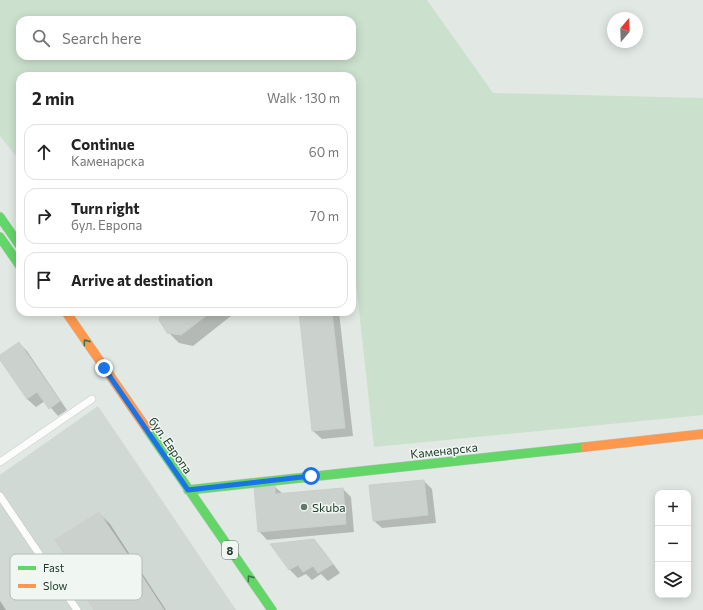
<!DOCTYPE html>
<html lang="en">
<head>
<meta charset="utf-8">
<style>
  body { margin:0; font-family:Commissioner,sans-serif; background:#f6f6f6; color:#222 }
  .controls { position:absolute; right:12px; bottom:12px; display:grid; overflow:hidden; border-radius:8px; box-shadow:0 2px 10px #0003 }
  .controls button { width:36px; height:36px; display:grid; place-items:center; padding:0; border:0; border-bottom:1px solid #e0e0e0; background:#fff; color:#222; font:20px sans-serif }
  .compass { position:absolute; left:607px; top:12px; width:36px; height:36px; border-radius:50%; background:#fff; box-shadow:0 2px 10px #0003; rotate:19deg }
  .stop { position:absolute; width:12px; height:12px; margin:-9px; border:3px solid #1a73e8; border-radius:50%; background:#fff }
  .stop.end { background:#1a73e8; border-color:#fff; box-shadow:0 1px 4px #0008 }
  .list { margin:0; padding:0; list-style:none }
  h2 { display:flex; justify-content:space-between; align-items:center; height:52px; margin:0; padding:0 16px; font-size:17px }
  h2 small { font-size:13px; font-weight:400; color:#767676 }
  .list li { display:grid; grid-template-columns:26px 1fr auto; gap:12px; align-items:center; box-sizing:border-box; height:56px; margin:0 8px 8px; padding:0 8px; border:1px solid #e0e0e0; border-radius:12px }
  .list b { display:block; font-size:15px; white-space:nowrap }
  .list p { margin:0; font-size:13px; white-space:nowrap; color:#767676 }
  .list em { font-size:13px; font-style:normal; color:#767676 }
  .icon { flex:none; width:22px; height:22px; fill:none; stroke:currentColor; stroke-width:2; stroke-linecap:round; stroke-linejoin:round }
  .map { position:relative; flex:none; width:703px; height:610px; overflow:hidden }
  .search { position:absolute; background:#fff; box-shadow:0 2px 10px #0003; left:16px; top:16px; width:340px; height:44px; display:flex; align-items:center; gap:10px; box-sizing:border-box; padding:0 14px; border-radius:12px; color:#767676; font-size:15px }
  .panel { position:absolute; background:#fff; box-shadow:0 2px 10px #0003; left:16px; top:72px; width:340px; height:244px; border-radius:12px }
  .map>svg:first-child { display:block }
</style>
</head>
<body>
<div class="map">
<svg width="703" height="610" viewBox="0 0 703 610">
  <rect width="100%" height="100%" fill="#e2e8e4"/>
  <!-- built -->
  <path fill="#d0d9d3" d="M98,406L236,610H0V475Z"/>
  <!-- green -->
  <path fill="#cbe1cd" fill-rule="evenodd" d="M0,0H427L493,93L703,98V415L374,447L352,247V76H20V161L0,136ZM20,20H352V56H20Z"/>
  <!-- shadow -->
  <path fill="#0003" d="M162,312H236L193,346L179,343L168,332Z
    M300,312H339L353,436L322,439L313,431Z
    M19,343L27,351L67,410L58,416L45,401L36,407L27,399L0,358V356Z
    M424,481L432,489L436,523L382,528L373,520Z
    M274,486L283,494L343,489L351,497L354,532L267,540L259,531Z
    M99,513L110,524L166,610H96L68,558Z
    M314,540L322,549L340,573L328,581L321,574L312,580L306,574L298,578L290,570L272,545Z
    M0,601L6,610H0Z"/>
  <!-- building -->
  <path fill="#cbd1cd" stroke="#cbd0cd" d="M161,312H211L181,335L167,333L159,320Z
    M299,312H332L345,428L312,431Z
    M19,342L60,401L49,409L37,392L27,399L0,360V355Z
    M424,480L428,515L373,521L369,485Z
    M275,485V494L343,488L346,524L258,532L254,487Z
    M99,512L132,561L164,610H94L62,561L67,558L55,540Z
    M314,539L333,564L318,573L313,566L303,572L298,565L289,570L270,544Z"/>
  <g fill="none" stroke-linecap="round" stroke-linejoin="round">
    <defs>
      <path id="lane" d="M0,462L92,399
        M0,496L77,610"/>
      <path id="fast" d="M0,217L20,246
        M0,237L20,266
        M147,429L272,610
        M188,490L585,447"/>
      <path id="slow" d="M66,312L147,429
        M585,447L703,434"/>
    </defs>
    <!-- lane casing -->
    <use href="#lane" stroke="#bfc5c1" stroke-width="8"/>
    <!-- fast casing -->
    <use href="#fast" stroke="#bcc4bf" stroke-width="10"/>
    <!-- slow casing -->
    <use href="#slow" stroke="#bcc4bf" stroke-width="10"/>
    <!-- lane -->
    <use href="#lane" stroke="#fbfcfb" stroke-width="7"/>
    <!-- fast -->
    <use href="#fast" stroke="#63d668" stroke-width="9"/>
    <!-- slow -->
    <use href="#slow" stroke="#ff974d" stroke-width="9"/>
  </g>
  <!-- one-way arrows -->
  <defs><path id="oneway-chevron" d="M-2-3.5L2.5 0L-2 3.5" fill="none" stroke-width="1.6" stroke-linecap="round" stroke-linejoin="round"/></defs>
  <g stroke="#3b7845">
    <use href="#oneway-chevron" transform="translate(86 342) rotate(-125)"/>
    <use href="#oneway-chevron" transform="translate(250 578) rotate(-125)"/>
  </g>
  <g fill="none" stroke-linecap="round" stroke-linejoin="round">
    <!-- route -->
    <path stroke="#1a73e8" stroke-width="5" d="M104,368L188,490L311,476"/>
  </g>
  <!-- markers -->
  <circle fill="#65776d" stroke="#f0f7f2" stroke-width="1.5" cx="304" cy="507" r="4"/>
  <g text-anchor="middle" dominant-baseline="central" stroke-width="3" stroke-linejoin="round" paint-order="stroke">
    <!-- shield labels -->
    <rect fill="#f0f7f2" stroke="#5f7368" stroke-width="1" x="222" y="541" width="16" height="18" rx="3"/>
    <g font-size="11" font-weight="bold" fill="#213a2d">
      <text x="230" y="550">8</text>
    </g>
    <!-- street labels -->
    <g font-size="12" fill="#213a2d" stroke="#f0f7f2">
      <text transform="translate(171 445) rotate(55)">бул. Европа</text>
      <text transform="translate(444 450) rotate(-6)">Каменарска</text>
    </g>
    <!-- poi labels -->
    <g font-size="12" fill="#213a2d" stroke="#f0f7f2" text-anchor="start">
      <text x="312" y="507">Skuba</text>
    </g>
  </g>
  <!-- legend -->
  <rect x="10" y="554" width="132" height="46" rx="6" fill="#f0f7f2" stroke="#b2beb7" stroke-width="1"/>
  <rect x="18" y="566" width="18" height="4" fill="#63d668"/>
  <rect x="18" y="584" width="18" height="4" fill="#ff974d"/>
  <g font-size="11" fill="#213a2d">
    <text x="43" y="572">Fast</text>
    <text x="43" y="590">Slow</text>
  </g>
</svg>
<div class="controls">
<button>+</button>
<button>−</button>
<button><svg class="icon" aria-label="layers" viewBox="0 0 24 24"><path d="M12 4l9 5-9 5-9-5zM3 14l9 5 9-5"/></svg></button>
</div>
<svg class="compass" viewBox="-18 -18 36 36"><path d="M0-13l5 13h-10z" fill="#e53935"/><path d="M0 13l5-13h-10z" fill="#767676"/></svg>
<div class="stop" style="left:311px;top:476px"></div>
<div class="stop end" style="left:104px;top:368px"></div>
<div class="search"><svg class="icon" aria-label="search" viewBox="0 0 24 24"><circle cx="10" cy="10" r="6"/><path d="M15 15l6 6"/></svg>Search here</div>
<section class="panel">
<h2>2 min<small>Walk · 130 m</small></h2>
<ul class="list">
<li><svg class="icon" aria-label="ahead" viewBox="0 0 24 24"><path d="M12 20V5M6 11l6-6 6 6"/></svg><div><b>Continue</b><p>Каменарска</p></div><em>60 m</em></li>
<li><svg class="icon" aria-label="right" viewBox="0 0 24 24"><path d="M7 20v-9h11M14 6l5 5-5 5"/></svg><div><b>Turn right</b><p>бул. Европа</p></div><em>70 m</em></li>
<li><svg class="icon" aria-label="arrive" viewBox="0 0 24 24"><path d="M6 21V4h12l-3 4 3 4H6"/></svg><div><b>Arrive at destination</b></div></li>
</ul>
</section>
</div>
</body>
</html>
